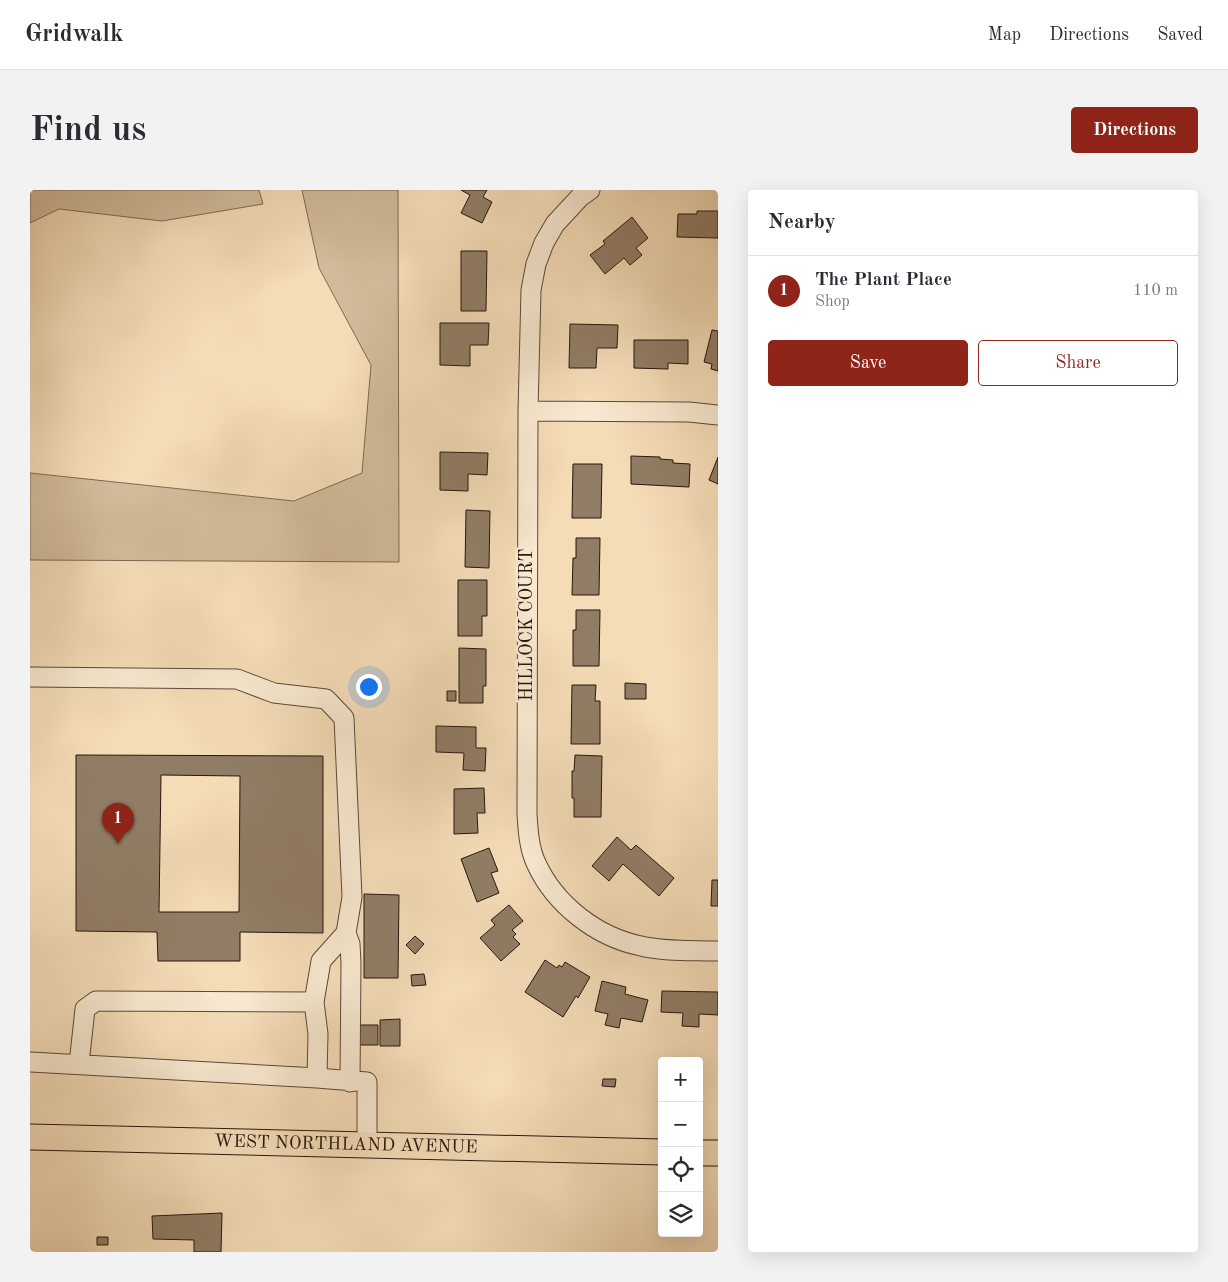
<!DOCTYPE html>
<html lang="en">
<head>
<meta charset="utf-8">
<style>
  body { margin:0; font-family:"Old Standard TT",serif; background:#f2f2f3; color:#2b2b33 }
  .controls { position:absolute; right:15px; bottom:15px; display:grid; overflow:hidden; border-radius:5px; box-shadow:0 5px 20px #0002 }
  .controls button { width:45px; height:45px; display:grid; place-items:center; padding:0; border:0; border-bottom:1px solid #e1e1e2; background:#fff; color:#2b2b33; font:25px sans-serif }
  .you { position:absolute; left:338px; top:496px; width:18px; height:18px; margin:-12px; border:4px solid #fff; border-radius:50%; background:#1a73e8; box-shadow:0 0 0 8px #1a73e833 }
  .badge { display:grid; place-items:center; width:32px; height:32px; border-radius:50%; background:#8f2418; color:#fff; font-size:16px; font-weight:700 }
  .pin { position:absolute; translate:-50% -41px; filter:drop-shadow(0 1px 2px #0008) }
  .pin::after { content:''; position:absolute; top:26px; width:18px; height:15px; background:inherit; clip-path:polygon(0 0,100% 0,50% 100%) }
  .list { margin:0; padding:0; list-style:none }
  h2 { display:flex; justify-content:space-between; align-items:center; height:65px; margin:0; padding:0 20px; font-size:21px }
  h2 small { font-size:16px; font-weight:400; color:#7c7c81 }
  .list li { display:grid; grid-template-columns:32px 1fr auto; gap:15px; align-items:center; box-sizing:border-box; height:70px; padding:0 20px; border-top:1px solid #e1e1e2 }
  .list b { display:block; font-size:19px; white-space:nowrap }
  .list p { margin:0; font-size:16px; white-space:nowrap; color:#7c7c81 }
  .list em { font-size:16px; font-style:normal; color:#7c7c81 }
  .actions { display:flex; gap:10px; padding:15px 20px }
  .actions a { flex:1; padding:11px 0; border:1px solid #8f2418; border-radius:5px; text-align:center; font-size:18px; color:#8f2418 }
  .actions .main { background:#8f2418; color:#fff }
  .icon { flex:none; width:28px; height:28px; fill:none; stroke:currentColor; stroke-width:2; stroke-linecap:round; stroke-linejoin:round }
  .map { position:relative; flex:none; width:688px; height:1062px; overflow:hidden; border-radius:5px }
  header { display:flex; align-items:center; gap:30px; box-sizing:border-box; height:70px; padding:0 25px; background:#fff; border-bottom:1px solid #e1e1e2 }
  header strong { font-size:24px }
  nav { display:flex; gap:28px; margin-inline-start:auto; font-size:18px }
  .intro { display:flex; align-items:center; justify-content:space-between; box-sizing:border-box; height:120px; padding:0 30px }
  h1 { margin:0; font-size:35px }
  .button { padding:12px 22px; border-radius:5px; background:#8f2418; color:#fff; font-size:18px; font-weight:700 }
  main { display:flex; gap:30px; padding:0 30px }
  aside { flex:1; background:#fff; border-radius:5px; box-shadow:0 5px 20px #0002 }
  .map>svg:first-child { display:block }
</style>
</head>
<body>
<header>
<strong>Gridwalk</strong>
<nav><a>Map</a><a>Directions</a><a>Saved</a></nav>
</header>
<div class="intro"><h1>Find us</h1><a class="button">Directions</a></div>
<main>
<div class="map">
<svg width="688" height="1062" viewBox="0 0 688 1062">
  <rect width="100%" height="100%" fill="#f4dcb7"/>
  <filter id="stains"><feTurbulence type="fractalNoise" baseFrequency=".004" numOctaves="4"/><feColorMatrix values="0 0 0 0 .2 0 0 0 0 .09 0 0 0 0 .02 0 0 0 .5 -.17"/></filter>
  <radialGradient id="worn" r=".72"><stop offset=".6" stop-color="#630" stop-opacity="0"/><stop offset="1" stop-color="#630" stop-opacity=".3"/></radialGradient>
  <!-- green -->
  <path fill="#d1bb9a" stroke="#7c6954" d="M0,0H229L233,14L132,31L29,19L0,33Z
    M272,0H368L369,372L0,370V283L264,311L332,283L341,175L289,78Z"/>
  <!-- building -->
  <path fill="#917d66" stroke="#26170f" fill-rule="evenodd" d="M431,0H457L453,7L462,12L452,33L431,23L440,5Z
    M667,21H688V48L647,47L648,24H667Z
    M602,27L618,48L606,58L612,65L600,75L594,68L575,84L560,65L575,54L573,51Z
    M431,61H457L456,121H431Z
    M410,133H459L458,155H440V176L410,175Z
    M540,134L588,135L587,158H567L566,178H539Z
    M682,140L688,141V181L681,179L682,174L674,172Z
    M604,150H658V174L638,173V179L604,178Z
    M410,262L458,263L457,285L438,284V301L410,300Z
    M601,266L630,267V269L643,270V273L660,274L659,297L601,294Z
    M688,267V294L679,290Z
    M543,274H572L571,328H542Z
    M436,320L460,321L459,378L435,377Z
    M546,348H570L569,405H542L543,368H546Z
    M428,390H457V426H452V446H428Z
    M546,420H570L569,476H543V440H546Z
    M429,458L456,459V496H453V513H429Z
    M595,493L616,494V509H595Z
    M542,495H566L565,511H570V554H541Z
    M417,501H426V511H417Z
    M406,536L446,537V558H456L455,581L433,580L434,563L406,562Z
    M46,565L293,566V743L210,742V771H128L127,742L46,741ZM131,585L210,586L209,722H129Z
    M545,565L572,566L571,627H544V608H542V581H544Z
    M454,598L455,623H447L448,643L424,644V599Z
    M587,647L601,660L606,655L644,688L629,706L593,674L579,691L562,676Z
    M459,658L468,681L461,683L469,703L447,712L431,669Z
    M682,690H688V716H681Z
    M334,704L369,705L368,788H334Z
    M479,715L493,731L482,740L486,744L483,747L490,754L471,771L450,748L465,735L461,730Z
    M385,746L394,754L385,764L376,755Z
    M515,770L527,778L529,775L532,777L535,772L560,787L548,808L546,806L533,827L495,802Z
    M394,784L396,795L382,796L381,785Z
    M572,791L596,797L595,804L618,810L612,832L591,828L589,838L575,835L578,824L565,821Z
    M632,801L688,802V825L669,824V837L652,836L653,823L631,822Z
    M370,829V856H350V830Z
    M328,835H348V855H328Z
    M573,889H586L585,897L572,896Z
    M192,1023L191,1062H164V1050L123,1049L122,1026Z
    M67,1047H78V1055H67Z"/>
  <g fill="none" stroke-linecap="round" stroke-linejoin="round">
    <defs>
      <path id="minor" d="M560,0L550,7L525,34L514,53L506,74L501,100L498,221L497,624C498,640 499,658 506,673C525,715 567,747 611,756C636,762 663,760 688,761
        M498,221L659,222L688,225
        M0,487L207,489L244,503L296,509L314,528L322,707L316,743L291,771L284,812
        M316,743L320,754L321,773L320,892
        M0,872L287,888L337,892V956
        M49,874L55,819L66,811L284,812L288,844L287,888"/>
      <g id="major">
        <path id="s1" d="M0,947L632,962"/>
        <path d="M669,963H688"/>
      </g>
    </defs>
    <!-- minor casing -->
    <use href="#minor" stroke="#5a4839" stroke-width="21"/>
    <!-- major casing -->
    <use href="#major" stroke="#26170f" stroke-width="27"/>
    <!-- minor -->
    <use href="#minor" stroke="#f8e8d0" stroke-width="19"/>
    <!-- major -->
    <use href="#major" stroke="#f4dcb7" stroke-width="25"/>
  </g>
  <g text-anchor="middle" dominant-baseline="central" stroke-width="5" stroke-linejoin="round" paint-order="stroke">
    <!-- street labels -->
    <g font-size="18" fill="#26170f" stroke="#f8e8d0">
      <text transform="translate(497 435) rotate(-90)">HILLOCK COURT</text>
      <text stroke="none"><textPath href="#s1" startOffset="316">WEST NORTHLAND AVENUE</textPath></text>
    </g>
  </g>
  <rect width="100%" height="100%" filter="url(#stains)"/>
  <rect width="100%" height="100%" fill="url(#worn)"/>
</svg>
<div class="controls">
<button>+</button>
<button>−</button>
<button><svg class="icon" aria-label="locate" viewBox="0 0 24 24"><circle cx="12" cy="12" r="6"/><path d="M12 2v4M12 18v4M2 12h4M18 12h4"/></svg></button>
<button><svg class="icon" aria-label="layers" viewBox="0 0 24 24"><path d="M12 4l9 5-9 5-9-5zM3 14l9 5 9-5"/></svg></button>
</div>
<div class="you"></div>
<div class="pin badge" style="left:88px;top:654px">1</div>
</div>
<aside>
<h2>Nearby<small></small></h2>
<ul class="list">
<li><span class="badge">1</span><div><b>The Plant Place</b><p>Shop</p></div><em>110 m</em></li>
</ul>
<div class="actions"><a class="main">Save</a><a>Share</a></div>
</aside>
</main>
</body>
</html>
